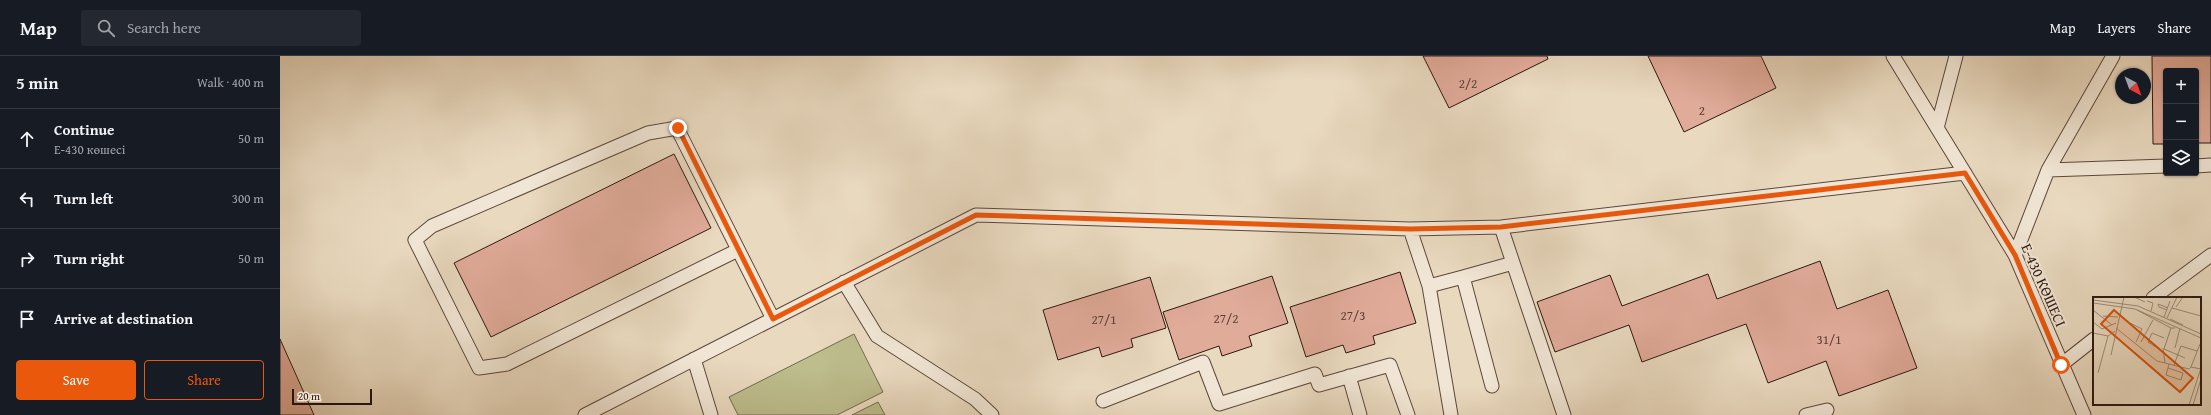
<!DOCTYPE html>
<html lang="en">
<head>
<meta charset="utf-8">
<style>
  body { margin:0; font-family:"Gentium Book Plus",serif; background:#242831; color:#f1f3f6 }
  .controls { position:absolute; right:12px; top:12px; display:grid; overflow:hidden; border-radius:4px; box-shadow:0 1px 3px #0004 }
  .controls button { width:36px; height:36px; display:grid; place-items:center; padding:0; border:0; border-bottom:1px solid #363941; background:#171b24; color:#f1f3f6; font:20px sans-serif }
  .compass { position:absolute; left:1835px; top:12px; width:36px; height:36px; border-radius:50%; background:#171b24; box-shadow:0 1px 3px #0004; rotate:139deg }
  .scale { position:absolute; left:12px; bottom:10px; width:80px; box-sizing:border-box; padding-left:4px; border:2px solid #2d1810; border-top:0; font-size:11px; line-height:14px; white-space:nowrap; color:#2d1810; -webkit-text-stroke:3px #f1e6d5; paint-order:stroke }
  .stop { position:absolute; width:12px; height:12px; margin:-9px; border:3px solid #ea580c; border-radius:50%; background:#fff }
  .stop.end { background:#ea580c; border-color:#fff; box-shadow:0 1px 4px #0008 }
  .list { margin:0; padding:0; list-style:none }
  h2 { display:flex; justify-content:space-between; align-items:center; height:52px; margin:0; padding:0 16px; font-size:17px }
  h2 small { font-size:13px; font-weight:400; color:#9ea1a6 }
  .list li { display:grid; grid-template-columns:26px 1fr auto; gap:12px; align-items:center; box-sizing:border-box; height:60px; padding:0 16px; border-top:1px solid #363941 }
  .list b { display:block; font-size:15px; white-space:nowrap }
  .list p { margin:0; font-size:13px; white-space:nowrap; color:#9ea1a6 }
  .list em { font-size:13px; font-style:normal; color:#9ea1a6 }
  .actions { display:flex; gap:8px; padding:12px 16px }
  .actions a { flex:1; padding:9px 0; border:1px solid #ea580c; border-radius:4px; text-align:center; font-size:14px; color:#ea580c }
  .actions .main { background:#ea580c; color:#fff }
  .icon { flex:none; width:22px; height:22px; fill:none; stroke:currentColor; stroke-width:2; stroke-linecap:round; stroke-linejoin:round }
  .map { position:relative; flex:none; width:1931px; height:359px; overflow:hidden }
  header { display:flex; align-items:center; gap:24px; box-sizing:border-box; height:56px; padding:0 20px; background:#171b24; border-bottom:1px solid #363941 }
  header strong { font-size:19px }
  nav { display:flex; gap:22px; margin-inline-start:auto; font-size:14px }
  .search { width:280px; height:36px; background:#242831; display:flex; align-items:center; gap:10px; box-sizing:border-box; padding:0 14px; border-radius:4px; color:#9ea1a6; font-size:15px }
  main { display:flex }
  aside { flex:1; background:#171b24 }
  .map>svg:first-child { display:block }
</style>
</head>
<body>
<header>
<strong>Map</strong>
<div class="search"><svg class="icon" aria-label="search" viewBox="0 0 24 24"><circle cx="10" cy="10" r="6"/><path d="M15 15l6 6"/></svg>Search here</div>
<nav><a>Map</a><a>Layers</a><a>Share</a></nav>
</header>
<main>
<aside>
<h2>5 min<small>Walk · 400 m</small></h2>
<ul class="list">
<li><svg class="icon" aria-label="ahead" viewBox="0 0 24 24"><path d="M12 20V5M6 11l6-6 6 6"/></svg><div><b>Continue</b><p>Е-430 көшесі</p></div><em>50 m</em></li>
<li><svg class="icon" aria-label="left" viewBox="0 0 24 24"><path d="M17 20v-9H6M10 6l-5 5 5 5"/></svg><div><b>Turn left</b></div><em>300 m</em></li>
<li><svg class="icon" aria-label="right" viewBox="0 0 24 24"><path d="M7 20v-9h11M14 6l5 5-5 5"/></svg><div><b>Turn right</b></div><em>50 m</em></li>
<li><svg class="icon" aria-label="arrive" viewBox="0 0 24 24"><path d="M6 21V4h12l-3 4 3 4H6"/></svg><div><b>Arrive at destination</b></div></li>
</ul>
<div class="actions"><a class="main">Save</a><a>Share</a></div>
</aside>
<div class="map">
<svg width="1931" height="359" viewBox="0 0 1931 359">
  <rect width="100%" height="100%" fill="#e9d9bf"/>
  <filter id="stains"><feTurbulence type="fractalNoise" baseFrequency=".005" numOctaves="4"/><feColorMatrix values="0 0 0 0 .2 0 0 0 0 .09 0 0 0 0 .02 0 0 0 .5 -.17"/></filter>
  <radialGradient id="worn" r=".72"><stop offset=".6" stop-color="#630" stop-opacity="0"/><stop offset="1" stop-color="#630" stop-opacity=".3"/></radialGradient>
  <!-- green -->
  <path fill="#bdbd8d" stroke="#756a4e" d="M574,278L603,336L557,359H458L449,341Z
    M598,346L605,359H572Z"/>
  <!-- building -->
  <path fill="#e1ab9a" stroke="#2d1810" d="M1143,0H1267L1268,3L1169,52Z
    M1368,0H1481L1496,32L1404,76Z
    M1872,0H1931V87H1916V15H1886V88H1873Z
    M394,98L431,172L211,281L174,207Z
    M1540,205L1557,253L1608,234L1637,312L1559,340L1546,305L1488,327L1466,268L1362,306L1349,269L1275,296L1257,246L1330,219L1342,250L1428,218L1437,243Z
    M1120,216L1136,267L1093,280L1095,288L1066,297L1063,289L1026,301L1010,251Z
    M992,220L1008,267L969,280L972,290L942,300L939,290L899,304L883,256Z
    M870,221L886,272L851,283L853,291L822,301L819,291L778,304L763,254Z
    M0,283L34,359H0Z"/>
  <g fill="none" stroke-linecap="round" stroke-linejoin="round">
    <defs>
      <path id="service" d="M1613,0L1735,199L1804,359
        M1657,72L1676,0
        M1916,110L1931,109
        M1768,114L1886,110
        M1221,171L1284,359
        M1130,173L1149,230L1183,221L1212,330
        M458,194L227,308L199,312L135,184L152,170L368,77L397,72L493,263
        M1735,199L1768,114L1833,0
        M1183,221L1233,207
        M564,226L597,280L695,343L712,359
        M1149,230L1171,359
        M1873,242L1931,199
        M414,303L431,359
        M1781,309L1814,283
        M1069,320L1080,359
        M823,345L923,306L939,348L1035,318L1039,329L1110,309L1128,359
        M305,359L696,159L1130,173L1221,171L1685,117
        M1526,359L1547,354"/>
    </defs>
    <!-- service casing -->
    <use href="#service" stroke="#5c483c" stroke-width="15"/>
    <!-- service -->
    <use href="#service" stroke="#f1e6d5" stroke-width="13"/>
  </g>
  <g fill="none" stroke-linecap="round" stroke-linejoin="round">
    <!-- route -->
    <path stroke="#ea580c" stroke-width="5" d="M398,72L493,263L696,159L1130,173L1221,171L1685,117L1735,199L1781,309"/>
  </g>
  <g text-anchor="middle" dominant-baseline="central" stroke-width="4" stroke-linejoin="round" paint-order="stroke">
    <!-- number labels -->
    <g font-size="13" fill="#5a3d32">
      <text x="1188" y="27">2/2</text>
      <text x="1422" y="54">2</text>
      <text x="1073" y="259">27/3</text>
      <text x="946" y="262">27/2</text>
      <text x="824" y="263">27/1</text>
      <text x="1549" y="283">31/1</text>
    </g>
    <!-- street labels -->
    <g font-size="15" fill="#2d1810" stroke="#f1e6d5">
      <text transform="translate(1764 229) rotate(66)">Е-430 КӨШЕСІ</text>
    </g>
  </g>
  <!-- overview -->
  <g transform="translate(1813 241)">
    <rect width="108" height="108" fill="#e9d9bf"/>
    <path fill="none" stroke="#9e8c79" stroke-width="1" d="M41,0L52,5M0,3L45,9L108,37M54,4L60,6L58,14M0,6L42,12L108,41M83,10L90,0M79,11L108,19M0,13L19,28M44,13L78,31H82M74,13L66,10L65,7L75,11M10,19L25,20M71,20L77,4M74,21L84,0M77,22L90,28M0,25L9,32L23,26M37,26L49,32L43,45M23,31L64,64L96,72L98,70L108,72M78,31L71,52L92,61M0,36L15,39M48,45L60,23M55,45L59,36L71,41M55,45L66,52M70,51L72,66M82,51L87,31M18,58L31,0M81,68L88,49L104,54M98,70L107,47M75,71L90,76L88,83L73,78L76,67M5,76L15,39L22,34M96,108L108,71M100,108L108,82"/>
    <path fill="#d5520c" fill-opacity="0.15" stroke="#d5520c" stroke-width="2" d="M21,13L100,81L87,95L8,27Z"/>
    <rect width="108" height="108" fill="none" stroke="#2d1810" stroke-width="2"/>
  </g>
  <rect width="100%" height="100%" filter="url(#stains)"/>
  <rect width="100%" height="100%" fill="url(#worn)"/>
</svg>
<div class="controls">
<button>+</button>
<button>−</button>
<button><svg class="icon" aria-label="layers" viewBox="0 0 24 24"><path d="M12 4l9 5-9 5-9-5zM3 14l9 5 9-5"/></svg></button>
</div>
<svg class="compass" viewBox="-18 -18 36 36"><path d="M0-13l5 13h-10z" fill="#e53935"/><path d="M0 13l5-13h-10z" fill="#9ea1a6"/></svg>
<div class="scale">20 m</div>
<div class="stop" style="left:1781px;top:309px"></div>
<div class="stop end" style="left:398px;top:72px"></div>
</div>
</main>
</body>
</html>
